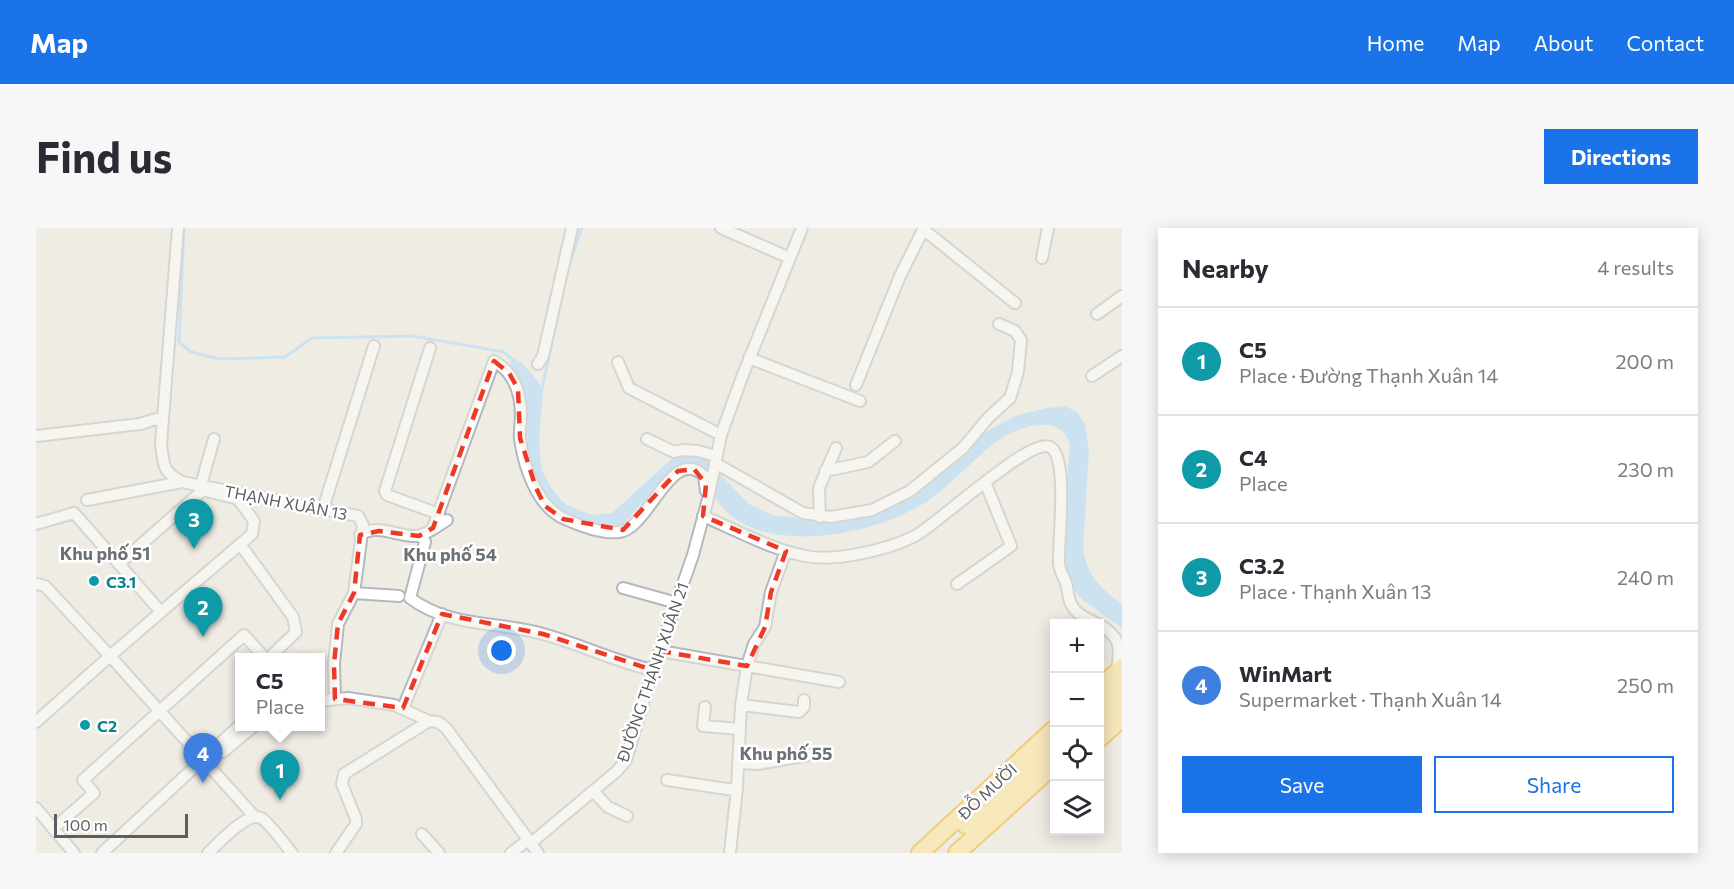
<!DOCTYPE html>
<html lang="en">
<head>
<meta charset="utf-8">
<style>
  body { margin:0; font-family:Commissioner,sans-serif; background:#f7f7f7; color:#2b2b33 }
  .controls { position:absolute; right:18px; bottom:18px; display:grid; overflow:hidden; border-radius:0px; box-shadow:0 3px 15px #0003 }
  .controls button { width:54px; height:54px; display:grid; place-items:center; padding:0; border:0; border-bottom:2px solid #e1e1e2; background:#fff; color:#2b2b33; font:30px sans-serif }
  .scale { position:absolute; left:18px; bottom:15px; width:134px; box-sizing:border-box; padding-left:6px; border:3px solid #5b5f64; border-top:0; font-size:16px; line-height:21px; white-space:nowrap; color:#5b5f64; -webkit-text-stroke:4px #fff; paint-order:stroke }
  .you { position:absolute; left:466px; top:423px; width:21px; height:21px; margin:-15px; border:4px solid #fff; border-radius:50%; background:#1a73e8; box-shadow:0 0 0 9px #1a73e833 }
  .badge { display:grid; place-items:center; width:39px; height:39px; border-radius:50%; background:#1a73e8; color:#fff; font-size:20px; font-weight:700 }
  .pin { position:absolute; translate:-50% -50px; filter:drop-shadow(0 2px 3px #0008) }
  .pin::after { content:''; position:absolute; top:32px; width:21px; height:18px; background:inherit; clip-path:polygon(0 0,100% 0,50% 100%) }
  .popup { position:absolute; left:199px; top:425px; width:90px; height:78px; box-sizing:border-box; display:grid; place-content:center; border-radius:0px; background:#fff; filter:drop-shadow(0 2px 4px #0005); font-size:20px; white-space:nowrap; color:#7c7c81 }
  .popup b { font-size:22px; color:#2b2b33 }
  .popup::after { content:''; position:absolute; left:50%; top:100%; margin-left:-12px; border:12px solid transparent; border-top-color:#fff }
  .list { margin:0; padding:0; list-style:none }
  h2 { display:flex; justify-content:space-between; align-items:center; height:78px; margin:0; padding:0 24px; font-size:26px }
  h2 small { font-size:20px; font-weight:400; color:#7c7c81 }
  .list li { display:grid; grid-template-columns:39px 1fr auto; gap:18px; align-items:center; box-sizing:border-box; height:108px; padding:0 24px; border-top:2px solid #e1e1e2 }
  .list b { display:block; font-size:22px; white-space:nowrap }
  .list p { margin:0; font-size:20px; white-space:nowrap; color:#7c7c81 }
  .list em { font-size:20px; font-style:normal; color:#7c7c81 }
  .actions { display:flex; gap:12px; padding:18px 24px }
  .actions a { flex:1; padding:14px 0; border:2px solid #1a73e8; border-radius:0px; text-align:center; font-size:21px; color:#1a73e8 }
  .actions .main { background:#1a73e8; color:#fff }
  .icon { flex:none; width:33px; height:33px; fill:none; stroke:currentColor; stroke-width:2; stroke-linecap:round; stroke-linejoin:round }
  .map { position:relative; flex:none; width:1086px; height:625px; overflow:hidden; border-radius:0px }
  header { display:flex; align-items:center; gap:36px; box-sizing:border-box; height:84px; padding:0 30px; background:#1a73e8; color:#fff }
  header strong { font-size:28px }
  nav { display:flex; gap:33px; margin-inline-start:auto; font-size:21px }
  .intro { display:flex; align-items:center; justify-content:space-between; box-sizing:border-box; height:144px; padding:0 36px }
  h1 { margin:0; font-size:42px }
  .button { padding:15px 27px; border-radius:0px; background:#1a73e8; color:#fff; font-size:21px; font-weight:700 }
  main { display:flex; gap:36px; padding:0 36px }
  aside { flex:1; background:#fff; border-radius:0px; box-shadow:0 3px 15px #0003 }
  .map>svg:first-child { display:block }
</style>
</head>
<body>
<header>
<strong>Map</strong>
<nav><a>Home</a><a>Map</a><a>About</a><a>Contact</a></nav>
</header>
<div class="intro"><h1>Find us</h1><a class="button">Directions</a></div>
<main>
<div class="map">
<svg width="1086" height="625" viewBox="0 0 1086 625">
  <rect width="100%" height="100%" fill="#eeece3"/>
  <!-- water -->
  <path fill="#a2d6ff" d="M477,130L486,135L501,152L507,163L503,217L506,242L515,259L525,272L531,277L556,287L576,285L640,227C652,226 660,226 671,233L713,276L736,287L774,291L837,283L955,201L979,188L1010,180L1029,178L1041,184L1049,196L1053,222L1047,322C1052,350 1065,360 1086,376V400L1047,372L1033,356L1024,331L1034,218C1027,185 987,197 966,210C941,227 921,251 897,269C852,303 749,326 699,291C682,279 672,257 660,240L636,243L586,297C574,297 560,298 549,294C514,284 496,253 492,218C490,198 492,178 487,159C485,150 477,143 474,134Z"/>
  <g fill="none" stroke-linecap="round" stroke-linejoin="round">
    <!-- stream -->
    <path stroke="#a2d6ff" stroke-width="3" d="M148,0L143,114L155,124L184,131L249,129L276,110L377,108L468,124L479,134
      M534,33L546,0
      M505,165L522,87"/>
    <defs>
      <path id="minor" d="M142,0L125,216C128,238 126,243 146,254L322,288L327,297L318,365L302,396L298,436L299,471
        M685,0L754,30
        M887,1L979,75
        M1006,30L1012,0
        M1061,86L1086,68
        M394,120L349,263L351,267L403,286
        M713,130L824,173
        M582,134L593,160L685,207
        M502,136L507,128L536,0
        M1056,148L1086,128
        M820,157L864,48L888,0
        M0,208L104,196L120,191L126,194
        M611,211L638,224L647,222L662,223L680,228
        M679,235L767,285L795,289L836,282L874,263L927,220L953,189L974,170L982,144L985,112L979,103L963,96
        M789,243L832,234L859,213
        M165,257L178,211
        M51,272L146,254
        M287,281L338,118
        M667,288C700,302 734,321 769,328C800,334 851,322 879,308C903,295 994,209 1014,219C1033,228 1022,314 1023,334C1023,343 1027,347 1030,355C1033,366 1032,376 1041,384C1046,389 1054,392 1060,395
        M784,289L783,260L800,220
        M0,296L38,285L83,336L167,262L202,271L218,293L216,306L125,384
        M397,300L458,133C479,145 485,166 485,188C485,195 483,203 484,211C488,239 501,279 529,291C544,298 567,306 583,304C613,301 635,216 668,248L670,263
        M324,307C341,295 362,309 381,308C390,307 403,297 411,292
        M383,308L387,310L389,314L374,370C414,400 461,393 507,406C544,416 580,434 617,442
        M204,316L257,389L260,404L233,430
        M83,336L125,384L74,428L219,589
        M0,356L9,358L74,428L0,494
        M921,356L975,318L949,254
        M587,360L641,375
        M318,365L363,368
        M1064,397C1086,410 1084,420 1081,444
        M624,423L803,454
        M284,473L312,470L358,477L393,493L402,494L410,500L502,625
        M705,477L763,484L768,479V472
        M669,479L667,498L704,501
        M367,480L406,386
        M177,524H187L218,498
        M702,535L722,536L779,526
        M631,552L698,562L701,560L705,477L711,438L718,416L729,399L735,364L750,323
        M557,563L572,579L591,588
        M0,580L38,625
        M17,601L58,565L47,552L208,407L229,430
        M386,606L403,625
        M495,615L581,543L590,532L617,442L657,327L672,271L685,207L706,149L766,0
        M66,625L204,497
        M172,625C182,616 211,583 225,590C234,595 248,616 256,625
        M300,625L320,596V591L306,556L308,546L393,493
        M475,625L492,612
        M694,625L701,560"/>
      <path id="highway" d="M1064,460L1086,439
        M1064,475L1086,455
        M1064,495L1086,474
        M1064,510L1086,490
        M930,597L1018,517
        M884,625L1018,501
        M921,625L1018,537"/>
    </defs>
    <!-- minor casing -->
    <use href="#minor" stroke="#b5b9be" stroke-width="14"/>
    <!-- highway casing -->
    <use href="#highway" stroke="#f1a800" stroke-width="20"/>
    <!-- minor -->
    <use href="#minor" stroke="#fff" stroke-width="10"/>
    <!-- highway -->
    <use href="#highway" stroke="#ffe289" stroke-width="16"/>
  </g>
  <!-- marked area -->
  <path d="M0 0H1086V625H0ZM458,133L473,145L482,161L484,210L500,260L509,278L527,291L587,302L642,243L658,241L670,256L667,288L750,323L735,364L729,399L711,438L624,423L617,442L507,406L406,386L367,480L299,471L298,436L302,396L318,365L324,307L343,303L383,308L397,300Z" fill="#eeece3" fill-opacity=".55" fill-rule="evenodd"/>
  <path fill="none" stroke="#f03827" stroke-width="4.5" stroke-dasharray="12 8" stroke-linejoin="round" d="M458,133L473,145L482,161L484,210L500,260L509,278L527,291L587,302L642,243L658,241L670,256L667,288L750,323L735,364L729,399L711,438L624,423L617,442L507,406L406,386L367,480L299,471L298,436L302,396L318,365L324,307L343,303L383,308L397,300Z"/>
  <!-- markers -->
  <g fill="#0f9aa8" stroke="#fff" stroke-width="2">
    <circle cx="58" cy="353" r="6"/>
    <circle cx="49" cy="497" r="6"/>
  </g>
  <g text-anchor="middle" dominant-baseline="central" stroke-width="5" stroke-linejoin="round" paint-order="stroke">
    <!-- street labels -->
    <g font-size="16" fill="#5b5f64" stroke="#fff">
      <text transform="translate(250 274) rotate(11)">THẠNH XUÂN 13</text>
      <text transform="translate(616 444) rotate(-71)">ĐƯỜNG THẠNH XUÂN 21</text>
      <text transform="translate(951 563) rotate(-43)">ĐỖ MƯỜI</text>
    </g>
    <!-- culture labels -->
    <g font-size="16" font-weight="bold" fill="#0d838f" stroke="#fff" text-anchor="start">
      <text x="70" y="353">С3.1</text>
      <text x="61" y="497">С2</text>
    </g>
    <!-- neighbourhood labels -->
    <g font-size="18" font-weight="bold" fill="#6c7176" stroke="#fff">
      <text x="69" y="325">Khu phố 51</text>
      <text x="414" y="326">Khu phố 54</text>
      <text x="750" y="525">Khu phố 55</text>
    </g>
  </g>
</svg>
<div class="controls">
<button>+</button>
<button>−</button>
<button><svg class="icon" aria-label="locate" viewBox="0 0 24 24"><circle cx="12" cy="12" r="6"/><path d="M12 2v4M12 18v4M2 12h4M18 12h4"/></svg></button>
<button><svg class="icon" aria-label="layers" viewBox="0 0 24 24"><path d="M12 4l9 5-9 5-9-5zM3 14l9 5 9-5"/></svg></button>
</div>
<div class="scale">100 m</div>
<div class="you"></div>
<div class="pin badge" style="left:244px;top:572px;background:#0f9aa8">1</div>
<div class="popup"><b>C5</b>Place</div>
<div class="pin badge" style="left:167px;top:409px;background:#0f9aa8">2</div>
<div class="pin badge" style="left:158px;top:321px;background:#0f9aa8">3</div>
<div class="pin badge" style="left:167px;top:555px;background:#3f7fe0">4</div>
</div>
<aside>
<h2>Nearby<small>4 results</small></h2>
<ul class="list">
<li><span class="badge" style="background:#0f9aa8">1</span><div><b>C5</b><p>Place · Đường Thạnh Xuân 14</p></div><em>200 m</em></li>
<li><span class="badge" style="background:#0f9aa8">2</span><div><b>C4</b><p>Place</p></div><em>230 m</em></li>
<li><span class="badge" style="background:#0f9aa8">3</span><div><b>C3.2</b><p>Place · Thạnh Xuân 13</p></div><em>240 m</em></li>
<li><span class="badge" style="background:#3f7fe0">4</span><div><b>WinMart</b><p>Supermarket · Thạnh Xuân 14</p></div><em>250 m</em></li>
</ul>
<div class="actions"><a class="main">Save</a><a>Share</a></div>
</aside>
</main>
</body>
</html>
